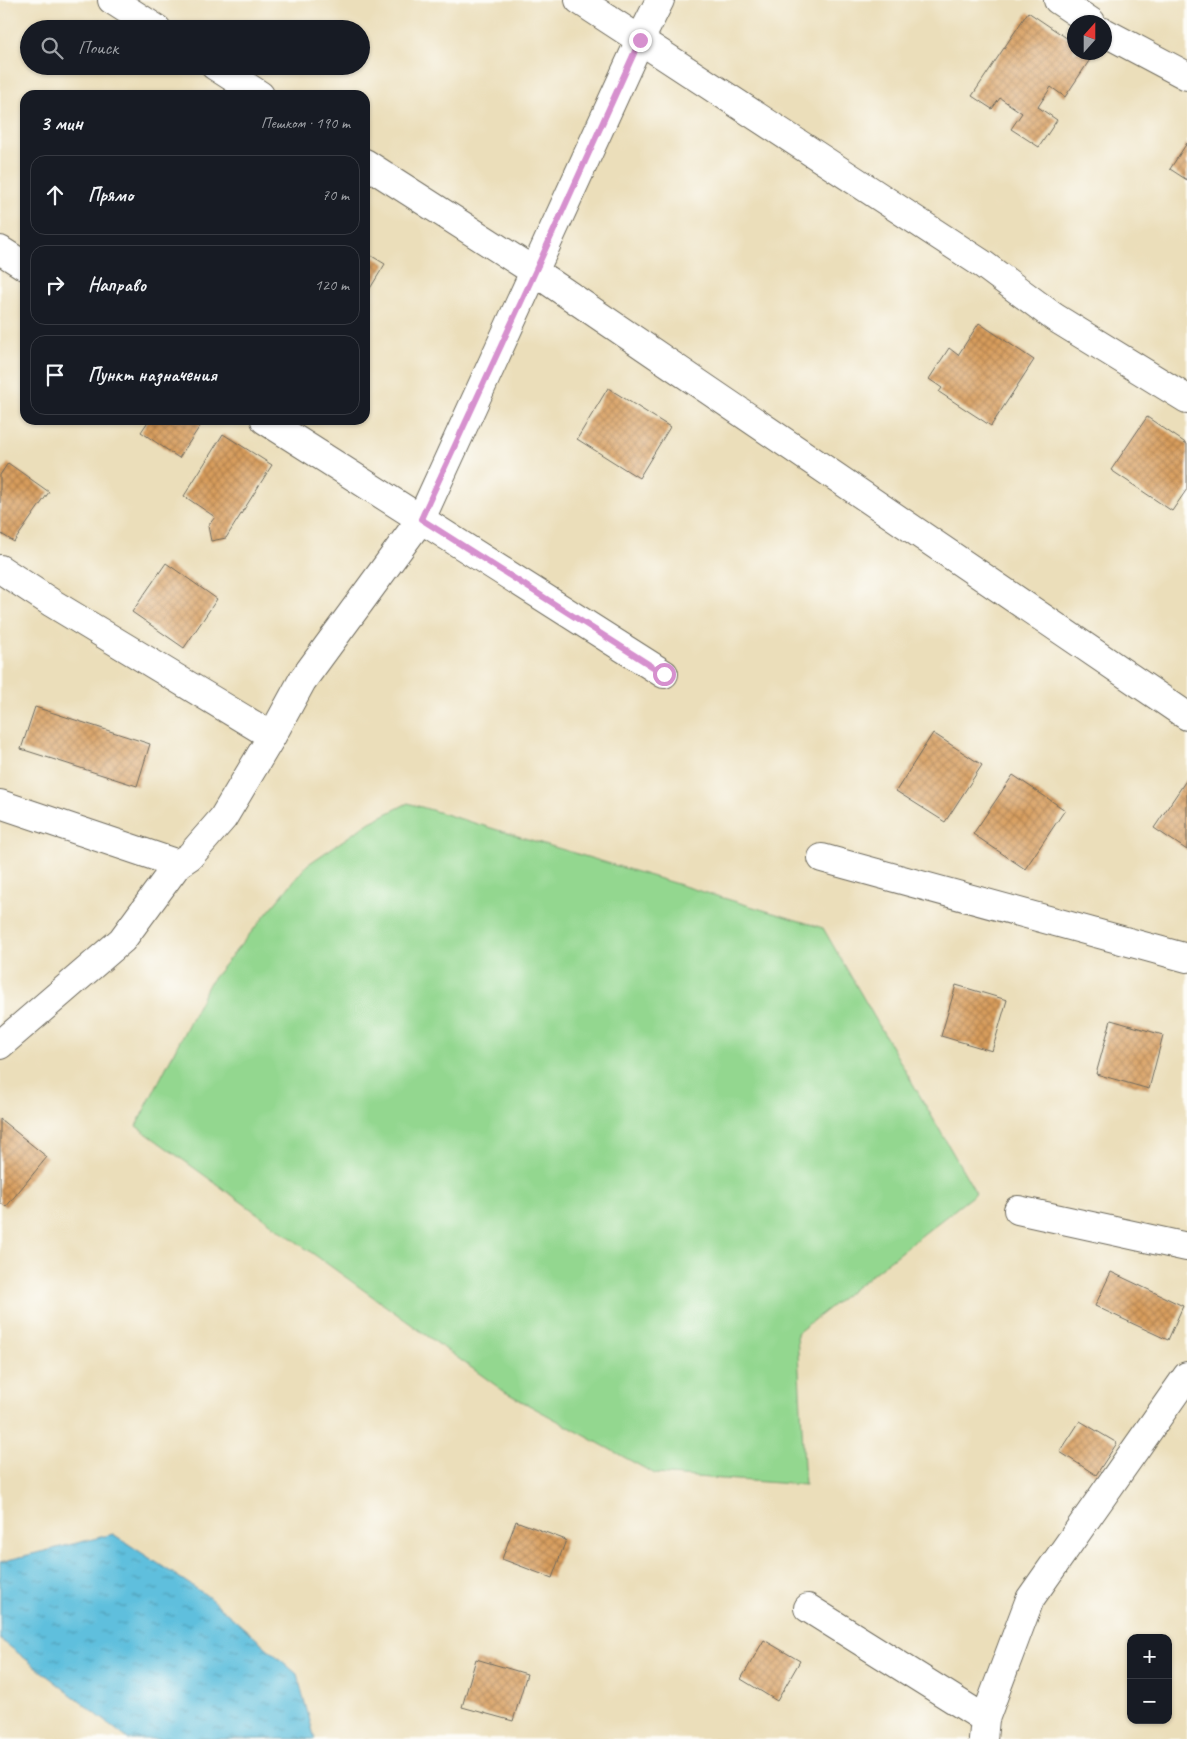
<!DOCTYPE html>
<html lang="ru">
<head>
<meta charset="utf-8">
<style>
  body { margin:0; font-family:Caveat,sans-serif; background:#20242c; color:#f1f3f6 }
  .controls { position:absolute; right:15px; bottom:15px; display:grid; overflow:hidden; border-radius:10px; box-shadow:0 1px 4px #0004 }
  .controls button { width:45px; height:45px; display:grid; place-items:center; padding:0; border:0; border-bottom:1px solid #363941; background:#171b24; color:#f1f3f6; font:25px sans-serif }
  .compass { position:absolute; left:1067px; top:15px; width:45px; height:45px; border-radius:50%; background:#171b24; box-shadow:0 1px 4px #0004; rotate:21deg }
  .stop { position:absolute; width:15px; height:15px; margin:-11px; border:4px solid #d690ce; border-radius:50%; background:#fff }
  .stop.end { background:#d690ce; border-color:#fff; box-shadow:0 1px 5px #0008 }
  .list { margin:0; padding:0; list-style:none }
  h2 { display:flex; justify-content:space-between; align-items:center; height:65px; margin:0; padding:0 20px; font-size:21px }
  h2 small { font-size:16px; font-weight:400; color:#9ea1a6 }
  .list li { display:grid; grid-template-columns:32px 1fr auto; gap:15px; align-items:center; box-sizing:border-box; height:80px; margin:0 10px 10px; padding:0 10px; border:1px solid #363941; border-radius:15px }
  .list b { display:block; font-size:19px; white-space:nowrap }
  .list em { font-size:16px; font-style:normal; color:#9ea1a6 }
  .icon { flex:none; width:28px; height:28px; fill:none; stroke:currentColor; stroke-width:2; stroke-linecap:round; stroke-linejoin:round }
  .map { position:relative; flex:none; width:1187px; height:1739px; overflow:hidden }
  .search { position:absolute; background:#171b24; box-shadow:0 1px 4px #0004; left:20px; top:20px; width:350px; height:55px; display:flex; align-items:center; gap:12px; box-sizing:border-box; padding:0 18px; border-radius:28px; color:#9ea1a6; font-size:19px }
  .panel { position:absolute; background:#171b24; box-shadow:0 1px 4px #0004; left:20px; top:90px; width:350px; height:335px; border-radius:15px }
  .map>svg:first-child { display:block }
</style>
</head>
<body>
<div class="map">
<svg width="1187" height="1739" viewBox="0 0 1187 1739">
  <defs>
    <pattern id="water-ripples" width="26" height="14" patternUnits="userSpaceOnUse" patternTransform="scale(1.25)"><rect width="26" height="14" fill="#5fbfdd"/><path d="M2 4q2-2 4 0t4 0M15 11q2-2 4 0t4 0" fill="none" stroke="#4f9bb3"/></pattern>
    <pattern id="building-cross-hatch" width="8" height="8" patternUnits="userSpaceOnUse" patternTransform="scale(1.25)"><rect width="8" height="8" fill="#d79c5c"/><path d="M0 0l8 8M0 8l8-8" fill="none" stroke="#af7f4c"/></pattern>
  </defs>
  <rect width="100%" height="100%" fill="#fdfcf7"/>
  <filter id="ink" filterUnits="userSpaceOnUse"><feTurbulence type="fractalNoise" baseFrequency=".02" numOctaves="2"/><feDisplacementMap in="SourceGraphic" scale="10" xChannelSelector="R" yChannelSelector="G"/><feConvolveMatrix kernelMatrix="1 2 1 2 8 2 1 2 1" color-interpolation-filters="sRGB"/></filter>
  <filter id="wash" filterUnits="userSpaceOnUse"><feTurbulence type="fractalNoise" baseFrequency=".0096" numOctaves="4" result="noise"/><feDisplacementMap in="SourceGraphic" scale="20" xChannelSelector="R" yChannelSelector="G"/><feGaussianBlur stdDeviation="1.12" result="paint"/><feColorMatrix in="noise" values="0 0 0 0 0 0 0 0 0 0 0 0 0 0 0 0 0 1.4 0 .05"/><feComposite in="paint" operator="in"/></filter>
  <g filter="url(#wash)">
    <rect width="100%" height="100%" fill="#ebdeba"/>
    <!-- green -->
    <path fill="#93d78f" stroke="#5f815d" d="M408,803L823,928L976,1193L797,1333L805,1485L655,1474L505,1392L136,1126L210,982L307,865L370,822Z"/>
    <!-- water -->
    <path fill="url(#water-ripples)" stroke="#457584" d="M113,1534L206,1595L297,1674L315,1739H128L0,1639V1562Z"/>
    <g id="blocks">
      <!-- building -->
      <path fill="url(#building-cross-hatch)" d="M1028,12L1074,43V52H1089L1093,55L1065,97L1051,87L1038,107L1057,120L1039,147L1011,129L1022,113L1000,98L992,109L972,96Z
        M1187,143V180L1170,169Z
        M365,252L385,264L366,295L365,294Z
        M979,323L1034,360L991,426L939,392L942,388L929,379L949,348L958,355Z
        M608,388L670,427L639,478L577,439Z
        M1147,417L1187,444V489L1172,511L1111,470Z
        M149,420H198L202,423L179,458L141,432Z
        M223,434L272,465L226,538L211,541L208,526L215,517L184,496Z
        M8,463L49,492L14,542L0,533V475Z
        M166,563L217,599L184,648L132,612Z
        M35,707L150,744L137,786L21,749Z
        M933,733L982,765L945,822L896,791Z
        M1013,775L1065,810L1025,869L973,834Z
        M1187,779V850L1154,828Z
        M956,985L1007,1000L992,1051L941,1036Z
        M1111,1020L1163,1035L1149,1089L1096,1074Z
        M0,1119L47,1157L6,1207L0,1202Z
        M1111,1272L1183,1306L1168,1340L1095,1306Z
        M1080,1421L1117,1443L1096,1475L1060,1452Z
        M516,1521L566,1540L552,1578L502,1559Z
        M764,1640L800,1661L777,1701L741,1679Z
        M476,1659L527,1674L513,1721L462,1707Z"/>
    </g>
  </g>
  <g filter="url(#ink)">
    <use href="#blocks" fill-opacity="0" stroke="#6e6a5d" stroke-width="1"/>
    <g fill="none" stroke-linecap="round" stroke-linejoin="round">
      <defs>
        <path id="minor" d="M112,0L157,29
          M579,0L984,265L1054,317L1187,399
          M1058,0L1091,22
          M1104,32L1187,76
          M215,66L260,95
          M365,163L535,272L1187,716
          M0,250L25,266
          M265,420L664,674
          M0,569L52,603L272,736
          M0,804L178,864
          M822,858L1187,958
          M0,1045L122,940L178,864L190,856L223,818L272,736L302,681L421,519L640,40L660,0
          M1018,1210L1187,1247
          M808,1608L985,1719L983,1739
          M985,1719L1030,1599L1187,1376"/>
      </defs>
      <!-- minor casing -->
      <use href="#minor" stroke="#6e6a5d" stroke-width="30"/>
      <!-- minor -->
      <use href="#minor" stroke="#fff" stroke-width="28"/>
    </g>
  </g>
  <g fill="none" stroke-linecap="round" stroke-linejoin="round" filter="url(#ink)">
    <!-- route -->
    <path stroke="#d690ce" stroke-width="6" d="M640,40L535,272L421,519L664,674"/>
  </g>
</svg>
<div class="controls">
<button>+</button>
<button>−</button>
</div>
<svg class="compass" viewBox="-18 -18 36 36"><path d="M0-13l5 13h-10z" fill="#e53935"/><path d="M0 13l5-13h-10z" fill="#9ea1a6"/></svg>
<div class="stop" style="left:664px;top:674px"></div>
<div class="stop end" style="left:640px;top:40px"></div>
<div class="search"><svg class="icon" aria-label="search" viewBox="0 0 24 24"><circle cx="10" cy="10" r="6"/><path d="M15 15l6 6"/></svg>Поиск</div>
<section class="panel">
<h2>3 мин<small>Пешком · 190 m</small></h2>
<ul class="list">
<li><svg class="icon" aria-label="ahead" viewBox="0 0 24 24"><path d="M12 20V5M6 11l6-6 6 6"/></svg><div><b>Прямо</b></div><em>70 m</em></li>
<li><svg class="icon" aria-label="right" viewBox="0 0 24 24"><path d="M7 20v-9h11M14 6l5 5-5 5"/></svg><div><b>Направо</b></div><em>120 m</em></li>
<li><svg class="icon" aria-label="arrive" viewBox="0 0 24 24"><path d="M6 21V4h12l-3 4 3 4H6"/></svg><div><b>Пункт назначения</b></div></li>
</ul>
</section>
</div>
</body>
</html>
